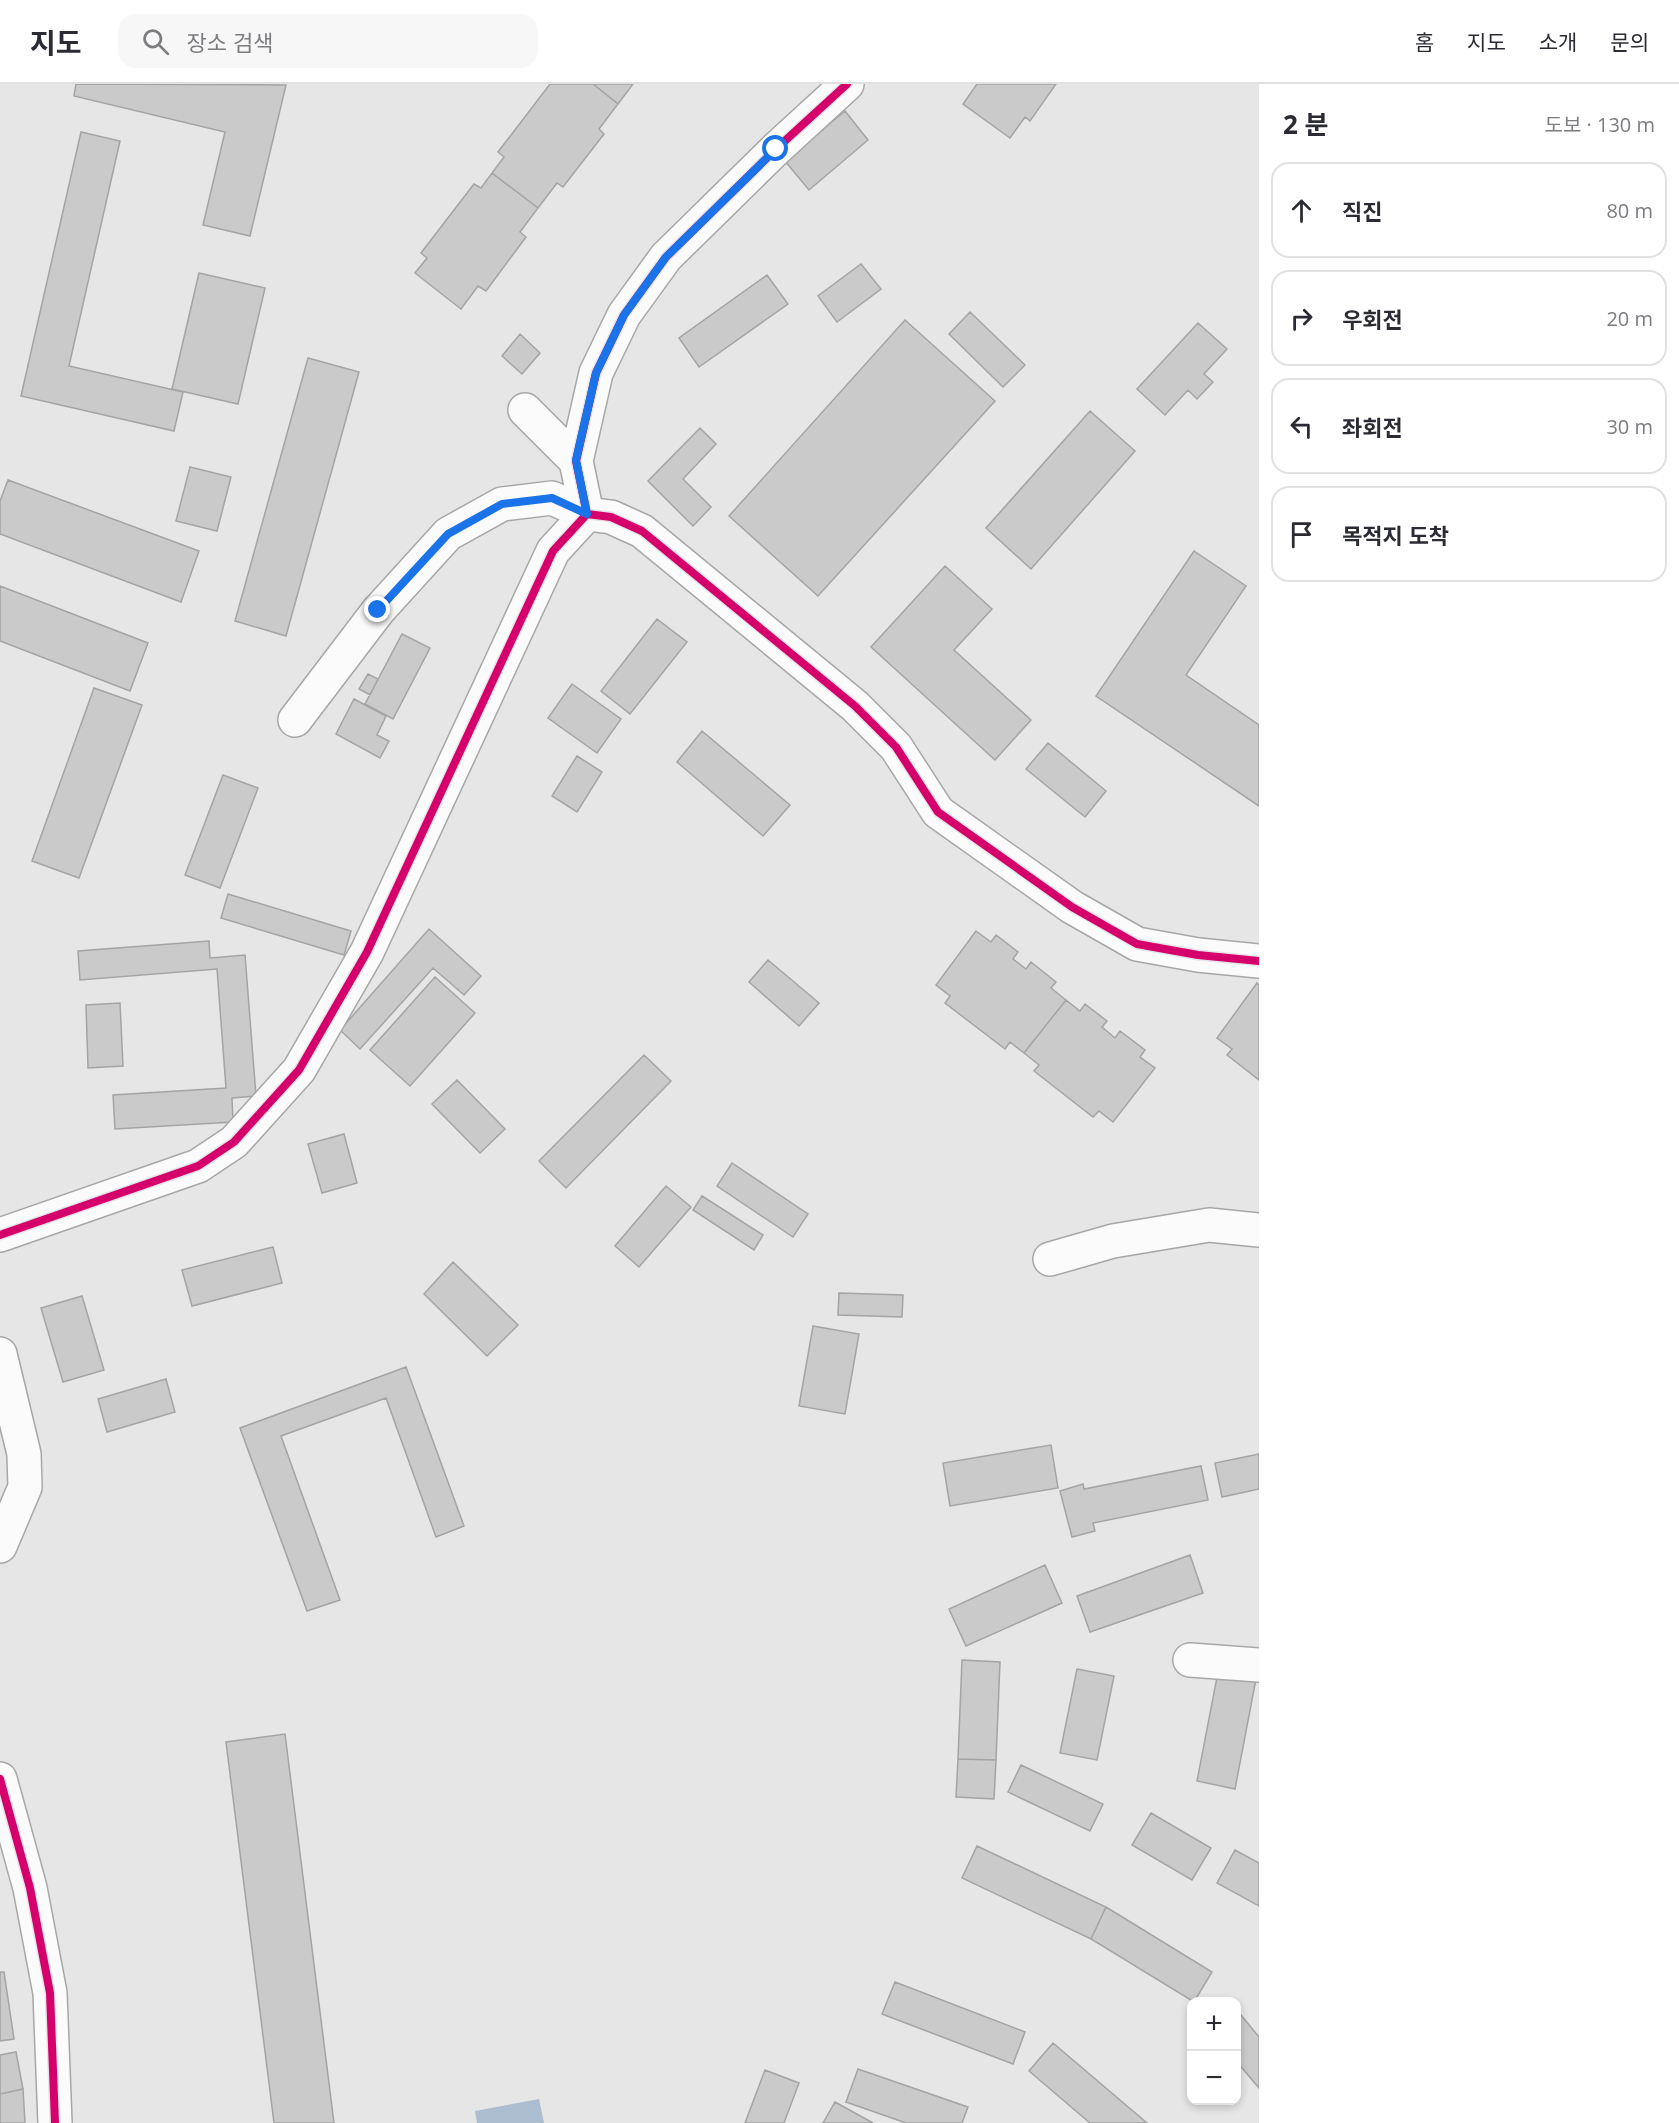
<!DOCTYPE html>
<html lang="ko">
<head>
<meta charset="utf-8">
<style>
  body { margin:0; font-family:"Open Sans","Noto Sans KR",sans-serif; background:#f7f7f7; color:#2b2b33 }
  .controls { position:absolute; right:18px; bottom:18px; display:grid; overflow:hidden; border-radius:12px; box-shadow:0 3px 9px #0003 }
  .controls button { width:54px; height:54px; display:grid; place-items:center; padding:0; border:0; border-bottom:2px solid #e1e1e2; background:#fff; color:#2b2b33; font:30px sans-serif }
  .stop { position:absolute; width:18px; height:18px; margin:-14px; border:4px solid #1a73e8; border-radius:50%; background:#fff }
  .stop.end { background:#1a73e8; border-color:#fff; box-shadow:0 2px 6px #0008 }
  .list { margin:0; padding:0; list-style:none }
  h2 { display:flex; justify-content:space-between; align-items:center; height:78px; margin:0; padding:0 24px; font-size:26px }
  h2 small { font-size:20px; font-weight:400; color:#7c7c81 }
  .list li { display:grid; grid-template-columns:39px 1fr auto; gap:18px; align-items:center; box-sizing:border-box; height:96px; margin:0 12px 12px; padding:0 12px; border:2px solid #e1e1e2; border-radius:18px }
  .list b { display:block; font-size:22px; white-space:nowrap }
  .list em { font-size:20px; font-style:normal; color:#7c7c81 }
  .icon { flex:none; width:33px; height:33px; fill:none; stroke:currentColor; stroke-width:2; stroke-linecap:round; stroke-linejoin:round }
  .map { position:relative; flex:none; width:1259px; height:2039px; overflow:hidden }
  header { display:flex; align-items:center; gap:36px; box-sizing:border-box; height:84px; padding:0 30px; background:#fff; border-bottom:2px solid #e1e1e2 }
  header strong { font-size:28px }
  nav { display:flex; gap:33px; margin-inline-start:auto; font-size:21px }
  .search { width:420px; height:54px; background:#f7f7f7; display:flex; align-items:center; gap:15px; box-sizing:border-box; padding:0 21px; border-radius:18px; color:#7c7c81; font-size:22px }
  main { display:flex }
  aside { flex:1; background:#fff }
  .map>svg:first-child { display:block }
</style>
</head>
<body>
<header>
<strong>지도</strong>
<div class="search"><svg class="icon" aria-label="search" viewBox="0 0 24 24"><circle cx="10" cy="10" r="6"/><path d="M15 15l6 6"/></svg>장소 검색</div>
<nav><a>홈</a><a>지도</a><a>소개</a><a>문의</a></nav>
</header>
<main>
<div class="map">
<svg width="1259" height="2039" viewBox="0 0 1259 2039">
  <rect width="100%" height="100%" fill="#e6e6e6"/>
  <!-- water -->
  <path fill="#adbdd0" d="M539,2015L544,2039H477L475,2027Z"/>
  <!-- building -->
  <path fill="#cacacb" stroke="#a4a4a4" stroke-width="1.5" d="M76,0L286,1L250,152L203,141L225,48L74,12Z
    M550,0H593L618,20L599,45L604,50L563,103L557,99L538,124L492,89L504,73L498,68Z
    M593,0H633L618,20Z
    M977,0H1056L1030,37L1025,33L1010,54L963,20Z
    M845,27L868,56L809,106L785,77Z
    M81,48L120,57L69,282L183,308L174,347L21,312Z
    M492,89L538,124L520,148L526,153L486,207L478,202L461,225L415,189L427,174L421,169L474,100L481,104Z
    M861,180L881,205L837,238L818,212Z
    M199,189L265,204L238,320L172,305Z
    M767,191L788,220L699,283L679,254Z
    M970,228L1025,281L1003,303L949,250Z
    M905,236L995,317L818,512L729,432Z
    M1198,239L1227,265L1204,290L1213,298L1197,315L1188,306L1165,331L1137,305Z
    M520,250L540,269L522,290L502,272Z
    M308,274L359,288L286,552L235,537Z
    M1090,327L1135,367L1031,485L986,444Z
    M700,344L716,360L683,395L711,423L693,442L648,397Z
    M190,383L231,393L217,447L176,437Z
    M8,396L199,467L181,518L0,450V417Z
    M1194,467L1246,502L1186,591L1259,641V722L1096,612Z
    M945,482L992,525L954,566L1031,636L995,676L871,563Z
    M0,502L148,559L130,607L0,557Z
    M657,535L687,558L630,630L601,607Z
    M402,550L430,564L393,635L365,620Z
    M368,590L378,595L370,611L359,605Z
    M572,600L621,635L597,669L548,634Z
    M94,604L142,621L79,794L32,777Z
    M354,615L386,632L377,651L389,657L380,674L336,650Z
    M702,647L790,721L763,752L677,678Z
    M1048,659L1106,707L1085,733L1026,685Z
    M577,672L602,688L577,728L552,712Z
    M223,691L258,704L220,804L185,791Z
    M228,810L351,847L344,871L221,834Z
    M429,845L481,892L464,911L433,884L360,965L340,946Z
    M976,847L991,858L996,851L1018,868L1013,875L1026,885L1031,878L1056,898L1051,904L1066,916L1024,969L1010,958L1005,965L945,919L950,912L936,901Z
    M209,857L210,874L245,871L256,1012L232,1014L233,1038L115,1045L113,1011L226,1004L217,885L80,896L78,867Z
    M768,876L819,919L799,942L749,898Z
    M435,893L475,929L410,1002L370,966Z
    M1257,899L1259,901V996L1227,971L1232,965L1217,954Z
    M1066,916L1080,927L1085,920L1107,937L1102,943L1115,954L1120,947L1145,966L1140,973L1155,984L1113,1038L1099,1027L1093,1033L1034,987L1039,981L1024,969Z
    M120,919L123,982L88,984L86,921Z
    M644,971L671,997L566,1104L539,1077Z
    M457,996L505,1045L480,1069L432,1020Z
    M344,1050L357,1099L322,1109L308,1060Z
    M732,1079L808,1130L793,1153L717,1102Z
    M666,1102L691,1123L639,1183L615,1162Z
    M702,1112L763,1151L754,1166L693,1126Z
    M273,1163L282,1199L192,1222L182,1186Z
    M453,1178L518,1241L487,1272L424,1210Z
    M839,1209L903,1211L902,1233L838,1231Z
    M82,1212L104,1286L63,1298L41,1224Z
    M813,1242L859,1250L845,1330L799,1322Z
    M406,1283L464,1442L436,1453L386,1314L281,1352L340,1516L307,1527L240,1344Z
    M166,1295L175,1328L107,1348L98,1315Z
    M1051,1361L1058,1404L950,1422L943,1379Z
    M1259,1370V1405L1222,1413L1215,1379Z
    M1201,1382L1208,1416L1093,1439L1095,1447L1072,1453L1060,1407L1083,1400L1084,1405Z
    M1190,1471L1203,1509L1090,1548L1077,1512Z
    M1045,1481L1062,1519L966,1562L949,1525Z
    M962,1576L1000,1578L996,1676L958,1675Z
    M1077,1585L1114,1592L1097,1676L1060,1669Z
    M1218,1588L1256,1595L1235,1705L1197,1697Z
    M285,1650L334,2039H274L226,1658Z
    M958,1675L996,1676L994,1715L956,1713Z
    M1021,1681L1103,1720L1090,1747L1008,1708Z
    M1151,1729L1211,1764L1192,1796L1132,1761Z
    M977,1762L1106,1823L1091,1855L962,1794Z
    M1235,1766L1259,1779V1822L1217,1799Z
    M1106,1823L1212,1888L1194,1918L1091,1855Z
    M0,1888H4L14,1955L0,1957Z
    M895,1898L1025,1948L1013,1980L882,1930Z
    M1236,1925L1259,1953V2004L1236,1977Z
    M1053,1959L1147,2039H1090L1029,1987Z
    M16,1968L23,2005L0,2010V1971Z
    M858,1985L968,2023L962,2039H906L846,2018Z
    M765,1986L799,1999L784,2039H745Z
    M23,2005L25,2039H0V2010Z
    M835,2018L873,2039H823Z"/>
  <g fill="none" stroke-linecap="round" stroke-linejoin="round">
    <defs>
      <path id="minor" d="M525,326L576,377
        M587,430L576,377L596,289L624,231L666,173L776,65L847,0
        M295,636L378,527L448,450L502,420L552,414L587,430
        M0,1151L198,1082L234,1058L299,986L367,868L553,467L587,430L611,433L642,447L855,622L896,663L938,728L1072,823L1137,860L1198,871L1259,877
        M1050,1175L1113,1157L1209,1141L1259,1146
        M0,1270L24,1370L25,1403L0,1462
        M1190,1576L1259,1581
        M0,1695L30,1804L50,1909L55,2039"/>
    </defs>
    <!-- minor casing -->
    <use href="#minor" stroke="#a7a7a7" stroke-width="36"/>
    <!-- minor -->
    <use href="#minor" stroke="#fbfbfb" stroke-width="33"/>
    <defs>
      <path id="cycleway" d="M587,430L576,377L596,289L624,231L666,173L776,65L847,0
        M0,1151L198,1082L234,1058L299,986L367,868L553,467L587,430L611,433L642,447L855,622L896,663L938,728L1072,823L1137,860L1198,871L1259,877
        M0,1695L30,1804L50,1909L55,2039"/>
    </defs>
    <!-- cycleway casing -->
    <use href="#cycleway" stroke="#e5e5e7" stroke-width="11"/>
    <!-- cycleway -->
    <use href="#cycleway" stroke="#d6006c" stroke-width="8"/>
  </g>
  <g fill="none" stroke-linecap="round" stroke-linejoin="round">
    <!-- route -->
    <path stroke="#1a73e8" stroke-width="8" d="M378,526L448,450L502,420L552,414L587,430L576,376L596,289L624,231L666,173L776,65"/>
  </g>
</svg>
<div class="controls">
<button>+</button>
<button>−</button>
</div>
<div class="stop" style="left:776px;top:65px"></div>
<div class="stop end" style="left:378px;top:526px"></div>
</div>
<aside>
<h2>2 분<small>도보 · 130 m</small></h2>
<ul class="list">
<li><svg class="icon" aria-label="ahead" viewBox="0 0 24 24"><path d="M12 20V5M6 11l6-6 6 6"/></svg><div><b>직진</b></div><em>80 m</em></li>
<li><svg class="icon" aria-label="right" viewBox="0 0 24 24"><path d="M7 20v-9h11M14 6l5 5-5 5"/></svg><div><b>우회전</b></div><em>20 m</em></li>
<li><svg class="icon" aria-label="left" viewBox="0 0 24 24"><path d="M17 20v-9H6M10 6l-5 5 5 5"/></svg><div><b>좌회전</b></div><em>30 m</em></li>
<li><svg class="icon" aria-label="arrive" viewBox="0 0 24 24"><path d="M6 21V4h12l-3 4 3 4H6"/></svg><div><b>목적지 도착</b></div></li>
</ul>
</aside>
</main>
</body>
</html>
